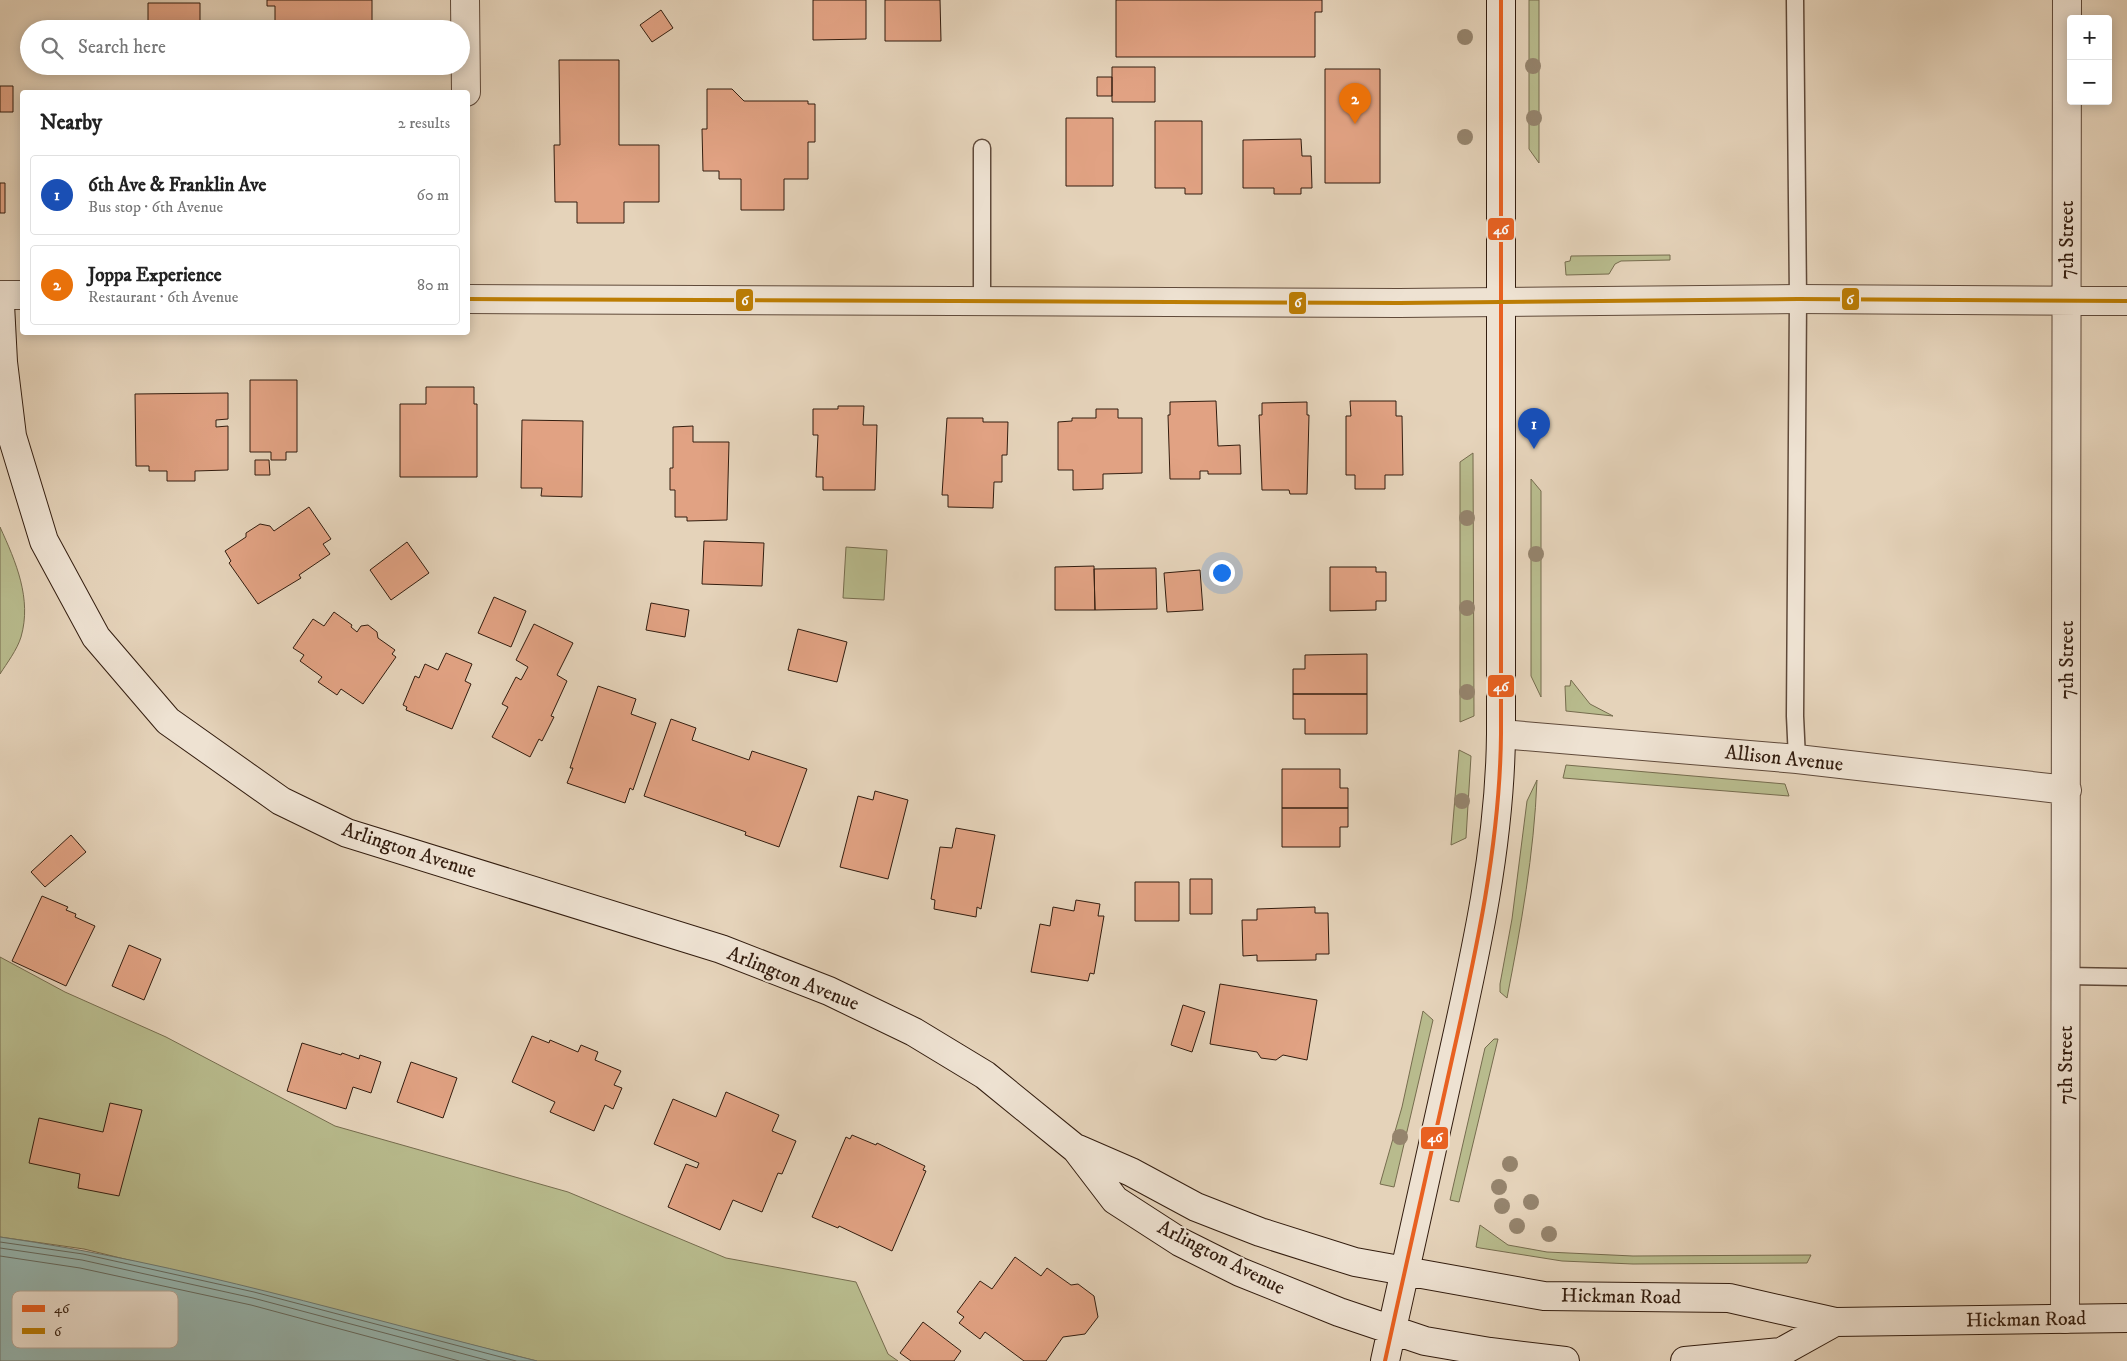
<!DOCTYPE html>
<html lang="en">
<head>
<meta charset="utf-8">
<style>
  body { margin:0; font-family:"IM FELL DW Pica",serif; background:#f2f2f2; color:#222 }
  .controls { position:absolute; right:15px; top:15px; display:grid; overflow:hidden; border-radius:5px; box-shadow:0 2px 12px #0003 }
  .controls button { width:45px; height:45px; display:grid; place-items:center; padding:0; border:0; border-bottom:1px solid #e0e0e0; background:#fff; color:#222; font:25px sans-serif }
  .you { position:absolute; left:1221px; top:572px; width:18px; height:18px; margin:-12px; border:4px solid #fff; border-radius:50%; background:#1a73e8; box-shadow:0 0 0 8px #1a73e833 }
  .badge { display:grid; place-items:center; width:32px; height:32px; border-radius:50%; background:#8f2418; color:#fff; font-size:16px; font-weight:700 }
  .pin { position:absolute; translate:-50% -41px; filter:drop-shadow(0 1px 2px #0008) }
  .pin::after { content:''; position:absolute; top:26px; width:18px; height:15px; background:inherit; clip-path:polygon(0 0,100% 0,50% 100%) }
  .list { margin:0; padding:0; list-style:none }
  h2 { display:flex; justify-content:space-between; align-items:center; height:65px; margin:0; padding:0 20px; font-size:21px }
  h2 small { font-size:16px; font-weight:400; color:#767676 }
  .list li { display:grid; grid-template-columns:32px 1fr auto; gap:15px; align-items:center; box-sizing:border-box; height:80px; margin:0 10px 10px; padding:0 10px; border:1px solid #e0e0e0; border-radius:5px }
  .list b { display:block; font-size:19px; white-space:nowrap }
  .list p { margin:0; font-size:16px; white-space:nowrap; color:#767676 }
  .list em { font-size:16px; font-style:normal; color:#767676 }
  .icon { flex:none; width:28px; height:28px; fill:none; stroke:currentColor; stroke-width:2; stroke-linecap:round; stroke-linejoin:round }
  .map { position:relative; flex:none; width:2127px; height:1361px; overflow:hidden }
  .search { position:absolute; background:#fff; box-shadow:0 2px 12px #0003; left:20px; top:20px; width:450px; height:55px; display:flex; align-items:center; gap:12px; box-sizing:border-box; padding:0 18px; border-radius:28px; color:#767676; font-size:19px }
  .panel { position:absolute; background:#fff; box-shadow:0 2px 12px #0003; left:20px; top:90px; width:450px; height:245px; border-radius:5px }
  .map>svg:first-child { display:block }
</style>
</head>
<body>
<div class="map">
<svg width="2127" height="1361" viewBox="0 0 2127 1361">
  <rect width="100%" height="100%" fill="#e5d3ba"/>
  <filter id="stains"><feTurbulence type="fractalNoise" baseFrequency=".004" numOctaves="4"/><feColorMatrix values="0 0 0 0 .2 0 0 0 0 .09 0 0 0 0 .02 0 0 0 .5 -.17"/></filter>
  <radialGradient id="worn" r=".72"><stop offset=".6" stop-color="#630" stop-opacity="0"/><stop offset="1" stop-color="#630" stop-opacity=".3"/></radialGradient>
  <!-- green -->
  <path fill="#b8bb8d" stroke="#766c4e" d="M1529,0H1539V163L1529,149Z
    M1670,255V260L1621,261L1615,264L1609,274L1566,275L1565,262L1570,261L1571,256Z
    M1473,453L1474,716L1460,722V462Z
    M1531,479L1541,491V697L1531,676Z
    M0,527C16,562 32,599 21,637C17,650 7,663 0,674Z
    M846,547L887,550L884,600L843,598Z
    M1571,680L1590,704L1613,716L1566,711L1565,686H1570Z
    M1459,750L1471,756L1466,838L1451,845Z
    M1566,765L1785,784L1789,796L1563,778Z
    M1537,780C1534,854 1521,926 1507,998L1500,992V984L1512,919L1527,801Z
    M0,957L65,992L166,1037L335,1126L568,1192L726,1258L856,1282L888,1354L898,1361H537L84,1249L0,1237Z
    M1423,1011L1433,1020L1394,1187L1380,1184L1402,1107Z
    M1494,1039H1498L1459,1202L1450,1200L1485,1048Z
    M1480,1225L1508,1245L1547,1252L1633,1256L1811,1255L1807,1263L1633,1264L1562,1261L1480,1248L1476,1247Z"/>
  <!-- water -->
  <path fill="#96b7b2" stroke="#6e7971" d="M0,1237C182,1263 359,1317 537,1361H0Z"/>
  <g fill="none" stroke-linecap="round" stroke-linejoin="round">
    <!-- shore -->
    <path stroke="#646a60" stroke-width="1" d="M0,1242L83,1254L254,1292L516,1361
      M0,1248L82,1260L253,1298L490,1361
      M0,1256L80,1268L251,1305L459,1361"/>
  </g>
  <!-- building -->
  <path fill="#e1a283" stroke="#331d0f" d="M267,0H372V28H275V6H267Z
    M813,0H866V39L813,40Z
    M885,0H940L941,41H885Z
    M1116,0H1322V12H1315V57H1116Z
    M148,3H200V29H148Z
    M661,10L673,28L652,42L640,25Z
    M559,60H619V145H659V202H624V223H577V202H555L554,145H560Z
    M1112,67H1155V102H1112Z
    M1325,69H1380V183H1325Z
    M1097,77H1112V96H1097Z
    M0,86H13V112H0Z
    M707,89H732L744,101H808V104H815V142H808V179H784V210H741V179H719V171H703L702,129H707Z
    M1066,118H1113V186H1066Z
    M1155,121H1202V194H1185V188H1155Z
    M1301,139L1302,156H1311L1312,188H1301V194H1274V188H1243V140Z
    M0,183H5V213H0Z
    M250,380H297V452H286V460H271V452H250Z
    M426,387H474V404H477V477H400V404H426Z
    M228,393V419L216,420V427L228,426V470L195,471V481H167V471H149V466H136L135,394Z
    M1216,401L1218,446L1240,445L1241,474H1208V471H1200V479H1170L1168,415H1170V402Z
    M1350,401H1396V416H1402L1403,475H1385V489H1355V475H1346V416H1351Z
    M1307,402V415H1309L1307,494H1290L1289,490H1262L1259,415H1262V403Z
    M838,406H864L863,425H877L875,490H823V477H816L818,435H813V409H838Z
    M1096,409H1118V418H1142V473L1103,474V489L1073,490V470H1058V422L1072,421V418H1096Z
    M947,418H983V422H1008L1007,455H1002V482H994L993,508L948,507V495H942Z
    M522,420L583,421L582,497L541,496L542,488H521Z
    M693,426V442H729L727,520L687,521V517H675V490H670V468H673V427Z
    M255,460H269L270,475H255Z
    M309,507L331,539L323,544L330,554L299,575L301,578L258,604L229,563L231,561L225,551L246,537V533L260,524L270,526L274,531Z
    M704,541L764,543L762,586L702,584Z
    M407,542L429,573L391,600L370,570Z
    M1094,566L1095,610H1055V567Z
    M1330,567H1376V572H1386V601H1376V610L1330,611Z
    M1156,568L1157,609L1095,610L1094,569Z
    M1200,570L1203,610L1167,612L1164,573Z
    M494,597L526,611L511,647L478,633Z
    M651,603L689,610L685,637L646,630Z
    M334,612L352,625L351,627L357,632L361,626L368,625L377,632L378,638L395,650L392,654L396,657L363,704L341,689L337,695L318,682L322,677L300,661L304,655L293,648L313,619L324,626Z
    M534,624L573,643L557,675L567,681L551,716L554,717L542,741L539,739L530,757L492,737L508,707L502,704L516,677L521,680L528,667L516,660Z
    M798,629L847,642L837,682L788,670Z
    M446,653L472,664L465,681L471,684L452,729L406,710L407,707L403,705L415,676L419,678L425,664L438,670Z
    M1367,654V694H1293V669H1305V655Z
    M598,686L636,699L631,714L656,723L633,790L630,788L625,803L567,783L573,768H570Z
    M1293,694H1367V734H1305V719H1293Z
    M671,719L696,728L692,740L749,760L752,751L807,769L779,847L745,835L746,832L644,796Z
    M1282,769H1340V788H1348V808H1282Z
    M875,791L908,800L888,879L840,867L858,796L873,800Z
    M1282,808H1348V827H1340V847H1282Z
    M956,828L995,835L981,909L977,907L976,917L934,909L935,900L931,899L940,847L952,848Z
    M71,835L86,852L45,887L31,872Z
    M1190,879H1212V914H1190Z
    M1135,882H1179V921H1135Z
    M42,896L68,907L66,910L76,914L75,917L95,926L66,986L12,961Z
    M1076,900L1100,904L1098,916H1104L1094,974L1090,973L1088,981L1031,972L1040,924L1050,926L1053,907L1074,911Z
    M1315,907V913H1328L1329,954H1316V960L1257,961V955L1243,956L1242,920H1257V909Z
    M129,945L161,959L144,1000L112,986Z
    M1220,984L1317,1000L1307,1060L1283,1055L1276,1060L1261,1058L1257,1052L1210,1044Z
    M1183,1005L1205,1012L1192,1052L1171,1045Z
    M532,1036L549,1043L550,1040L578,1052L581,1045L598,1052L595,1060L621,1071L614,1085L622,1088L613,1109L605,1105L594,1131L550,1112L555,1102L512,1082Z
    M302,1043L341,1055L342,1053L359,1059L360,1055L381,1062L371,1093L353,1087L346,1109L287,1091Z
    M411,1062L457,1078L443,1118L397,1102Z
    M726,1092L779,1115L772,1131L796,1141L782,1174L778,1173L762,1212L733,1200L720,1230L668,1207L686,1164L697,1168L699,1163L654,1144L673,1099L716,1117Z
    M110,1103L142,1110L119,1196L78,1188L80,1174L29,1163L39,1118L103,1132Z
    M852,1135L876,1145L877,1143L925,1166L923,1170L926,1171L892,1251L839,1226L838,1228L812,1217L846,1137L850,1139Z
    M1015,1257L1041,1276L1047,1268L1071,1285L1078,1284L1094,1296L1098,1317L1085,1334L1063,1337L1046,1361H1024L985,1332L980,1339L959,1323L964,1317L957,1312L980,1281L992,1289Z
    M923,1322L961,1351L954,1361H911L900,1353Z"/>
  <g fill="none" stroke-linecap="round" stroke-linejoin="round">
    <defs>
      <path id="lane" d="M1795,0L1798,299L1795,716L1797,759
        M982,148V301
        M2066,976L2127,977"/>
      <path id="street" d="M465,0L466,92
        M0,295H22
        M468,299L1399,303L1798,299L2127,301
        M1501,734L1797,759L2067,790
        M2065,1319L2067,0"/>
      <path id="secondary" d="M0,304L3,362L12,436L44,541L96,637L168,721L281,801L347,833L721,949L829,991L914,1032L985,1075L1076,1149L1115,1200L1180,1242L1240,1272L1339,1312L1425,1341L1490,1352L1565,1361
        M1078,1149L1131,1172L1196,1207L1260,1232L1355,1262L1544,1296L1729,1298L1835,1322L2127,1318
        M1385,1361C1407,1260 1430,1159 1452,1059C1476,952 1500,844 1501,734V0
        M1685,1361L1781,1352L1835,1322"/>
    </defs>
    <!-- lane casing -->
    <use href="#lane" stroke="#604a3a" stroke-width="19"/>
    <!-- street casing -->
    <use href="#street" stroke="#604a3a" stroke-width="30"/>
    <!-- secondary casing -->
    <use href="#secondary" stroke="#331d0f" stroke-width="30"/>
    <!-- lane -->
    <use href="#lane" stroke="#eee2d2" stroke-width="16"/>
    <!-- street -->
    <use href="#street" stroke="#eee2d2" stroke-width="28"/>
    <!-- secondary -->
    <use href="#secondary" stroke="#eee2d2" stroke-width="28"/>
    <defs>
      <path id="bus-1" d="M1385,1361C1407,1260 1430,1159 1452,1059C1476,952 1500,844 1501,734V0"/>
      <path id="bus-2" d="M468,299L1399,303L1798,299L2127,301"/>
    </defs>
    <!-- bus-1 casing -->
    <use href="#bus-1" stroke="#eee2d2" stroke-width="8"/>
    <!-- bus-2 casing -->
    <use href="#bus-2" stroke="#eee2d2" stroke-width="8"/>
    <!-- bus-1 -->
    <use href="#bus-1" stroke="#e86121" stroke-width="4"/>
    <!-- bus-2 -->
    <use href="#bus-2" stroke="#bc7d04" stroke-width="4"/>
  </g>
  <!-- trees -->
  <g fill="#95846d">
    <circle cx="1465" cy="37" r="8"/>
    <circle cx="1533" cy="66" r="8"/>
    <circle cx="1534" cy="118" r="8"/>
    <circle cx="1465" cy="137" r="8"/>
    <circle cx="1467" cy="518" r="8"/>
    <circle cx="1536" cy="554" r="8"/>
    <circle cx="1467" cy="608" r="8"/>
    <circle cx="1467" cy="692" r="8"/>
    <circle cx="1462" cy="801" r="8"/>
    <circle cx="1400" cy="1137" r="8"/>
    <circle cx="1510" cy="1164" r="8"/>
    <circle cx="1499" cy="1187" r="8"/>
    <circle cx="1531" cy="1202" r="8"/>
    <circle cx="1502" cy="1206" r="8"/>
    <circle cx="1517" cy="1226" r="8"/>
    <circle cx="1549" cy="1234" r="8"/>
  </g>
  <g text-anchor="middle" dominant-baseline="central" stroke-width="4" stroke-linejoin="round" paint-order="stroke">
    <!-- street labels -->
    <g font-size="20" fill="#331d0f" stroke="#eee2d2">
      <text transform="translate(2067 240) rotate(-90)">7th Street</text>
      <text transform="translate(2067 660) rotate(-90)">7th Street</text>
      <text transform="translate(1784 759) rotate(6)">Allison Avenue</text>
      <text transform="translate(409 851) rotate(18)">Arlington Avenue</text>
      <text transform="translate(793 979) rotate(22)">Arlington Avenue</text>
      <text transform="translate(2066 1065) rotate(-90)">7th Street</text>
      <text transform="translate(1221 1258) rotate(27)">Arlington Avenue</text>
      <text transform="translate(1621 1297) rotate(1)">Hickman Road</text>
      <text transform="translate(2026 1320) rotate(-1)">Hickman Road</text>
    </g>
  </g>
  <!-- legend -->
  <rect x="12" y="1291" width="166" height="57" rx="8" fill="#eee2d2" stroke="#b6a798" stroke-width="1"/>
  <rect x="22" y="1305" width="23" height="7" fill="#e86121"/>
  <rect x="22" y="1328" width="23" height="6" fill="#bc7d04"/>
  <g font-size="14" fill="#331d0f">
    <text x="54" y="1313">46</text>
    <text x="54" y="1336">6</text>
  </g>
  <g stroke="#eee2d2" stroke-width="2">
    <rect x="1487" y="217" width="28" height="24" rx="5" fill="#e86121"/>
    <rect x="1841" y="287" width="19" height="24" rx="5" fill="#bc7d04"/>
    <rect x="735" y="288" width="19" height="24" rx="5" fill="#bc7d04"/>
    <rect x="1288" y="291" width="19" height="24" rx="5" fill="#bc7d04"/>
    <rect x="1487" y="674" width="28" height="24" rx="5" fill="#e86121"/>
    <rect x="1420" y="1126" width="29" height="24" rx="5" fill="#e86121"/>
  </g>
  <g font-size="14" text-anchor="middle" font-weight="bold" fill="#fff">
    <text x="1501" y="234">46</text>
    <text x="1850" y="304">6</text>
    <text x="745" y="305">6</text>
    <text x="1298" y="307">6</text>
    <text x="1501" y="691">46</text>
    <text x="1435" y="1142">46</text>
  </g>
  <rect width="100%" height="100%" filter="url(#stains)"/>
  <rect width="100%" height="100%" fill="url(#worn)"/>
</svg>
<div class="controls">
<button>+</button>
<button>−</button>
</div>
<div class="you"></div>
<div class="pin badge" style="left:1534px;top:449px;background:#1a4fb4">1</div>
<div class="pin badge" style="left:1355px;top:124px;background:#e8710a">2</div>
<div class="search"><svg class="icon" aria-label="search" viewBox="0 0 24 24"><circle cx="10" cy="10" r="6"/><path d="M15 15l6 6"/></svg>Search here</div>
<section class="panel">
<h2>Nearby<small>2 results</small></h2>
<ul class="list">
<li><span class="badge" style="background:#1a4fb4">1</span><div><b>6th Ave &amp; Franklin Ave</b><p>Bus stop · 6th Avenue</p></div><em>60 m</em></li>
<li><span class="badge" style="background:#e8710a">2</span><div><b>Joppa Experience</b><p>Restaurant · 6th Avenue</p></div><em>80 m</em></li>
</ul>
</section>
</div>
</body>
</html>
